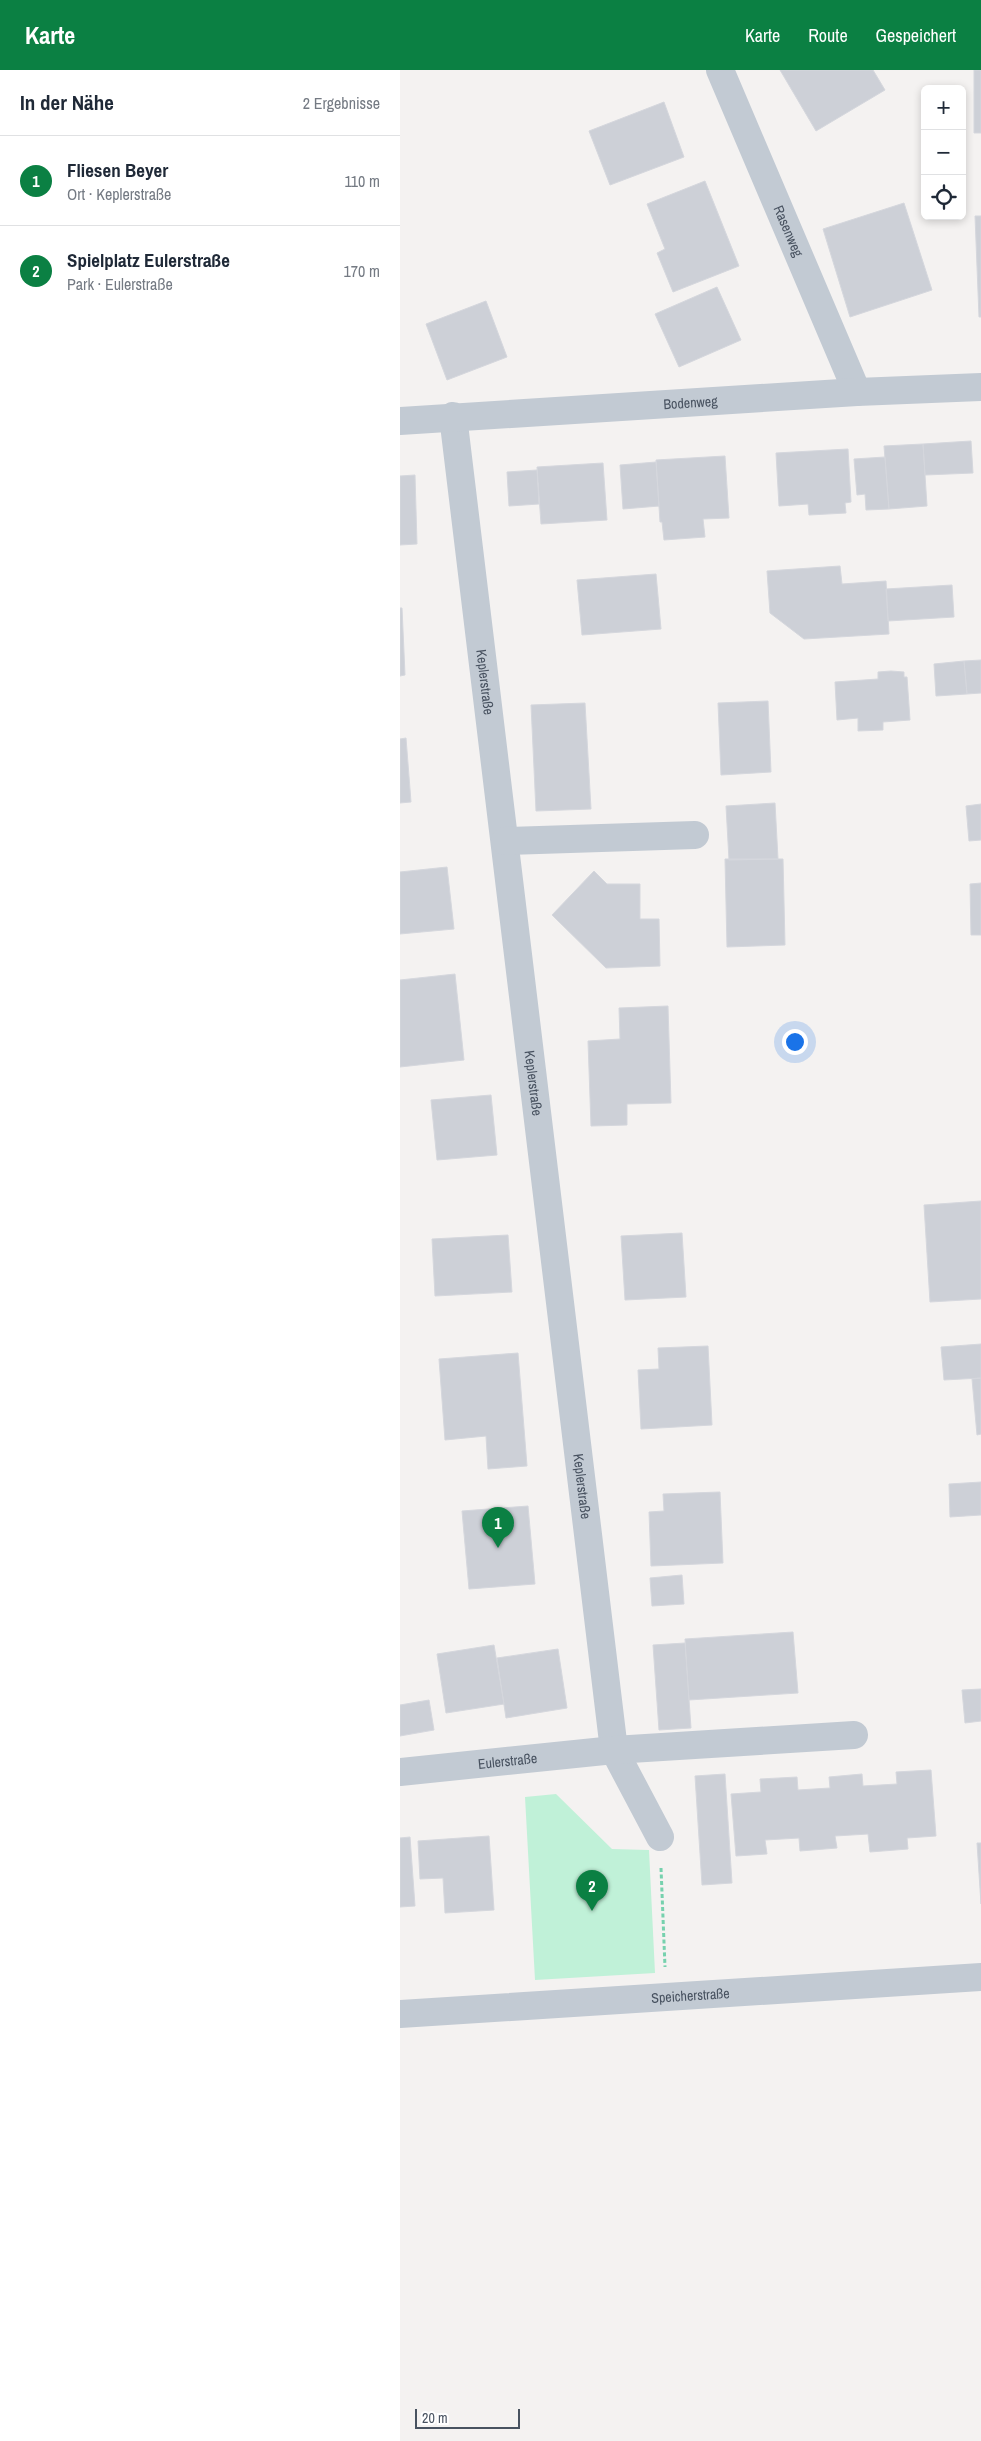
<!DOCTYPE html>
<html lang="de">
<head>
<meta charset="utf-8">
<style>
  body { margin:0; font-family:"Archivo Narrow",sans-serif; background:#f2f2f3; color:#1f2937 }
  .controls { position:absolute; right:15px; top:15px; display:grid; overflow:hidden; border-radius:8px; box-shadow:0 2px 8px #0003 }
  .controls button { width:45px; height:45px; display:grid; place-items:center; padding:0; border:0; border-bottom:1px solid #e0e1e3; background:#fff; color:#1f2937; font:25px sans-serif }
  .scale { position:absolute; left:15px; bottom:12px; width:105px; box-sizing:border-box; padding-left:5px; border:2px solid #485260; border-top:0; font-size:14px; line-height:18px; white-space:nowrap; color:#485260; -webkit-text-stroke:4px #fff; paint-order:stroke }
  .you { position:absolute; left:394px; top:971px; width:18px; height:18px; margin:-12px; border:4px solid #fff; border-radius:50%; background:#1a73e8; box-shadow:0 0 0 8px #1a73e833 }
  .badge { display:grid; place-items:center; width:32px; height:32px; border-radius:50%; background:#0b8043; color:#fff; font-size:16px; font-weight:700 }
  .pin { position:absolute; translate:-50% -41px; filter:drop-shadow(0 1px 2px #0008) }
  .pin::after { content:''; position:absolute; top:26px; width:18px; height:15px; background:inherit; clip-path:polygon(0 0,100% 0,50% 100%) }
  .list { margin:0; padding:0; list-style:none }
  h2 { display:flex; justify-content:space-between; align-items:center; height:65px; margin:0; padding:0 20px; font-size:21px }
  h2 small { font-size:16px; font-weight:400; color:#747a83 }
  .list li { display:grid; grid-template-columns:32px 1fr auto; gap:15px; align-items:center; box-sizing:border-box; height:90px; padding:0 20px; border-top:1px solid #e0e1e3 }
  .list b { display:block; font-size:19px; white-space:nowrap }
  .list p { margin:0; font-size:16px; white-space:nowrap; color:#747a83 }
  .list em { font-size:16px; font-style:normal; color:#747a83 }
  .icon { flex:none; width:28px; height:28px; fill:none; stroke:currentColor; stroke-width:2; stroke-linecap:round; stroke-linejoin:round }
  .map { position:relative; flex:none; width:581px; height:2371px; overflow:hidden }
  header { display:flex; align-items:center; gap:30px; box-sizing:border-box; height:70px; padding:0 25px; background:#0b8043; color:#fff }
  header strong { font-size:24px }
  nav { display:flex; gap:28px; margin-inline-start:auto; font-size:18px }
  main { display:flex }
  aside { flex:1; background:#fff }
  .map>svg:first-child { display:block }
</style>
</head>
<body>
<header>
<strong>Karte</strong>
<nav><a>Karte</a><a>Route</a><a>Gespeichert</a></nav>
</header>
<main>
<aside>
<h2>In der Nähe<small>2 Ergebnisse</small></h2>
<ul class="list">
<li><span class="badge">1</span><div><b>Fliesen Beyer</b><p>Ort · Keplerstraße</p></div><em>110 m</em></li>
<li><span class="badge">2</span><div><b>Spielplatz Eulerstraße</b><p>Park · Eulerstraße</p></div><em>170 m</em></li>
</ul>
</aside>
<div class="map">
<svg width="581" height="2371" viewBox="0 0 581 2371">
  <rect width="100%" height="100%" fill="#f4f2f1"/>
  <!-- green -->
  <path fill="#c0f1d8" d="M156,1724L212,1779L249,1780L255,1903L135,1910L125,1727Z"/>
  <!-- building -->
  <path fill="#cdd0d7" stroke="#d5d7dd" d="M380,0H473L485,20L416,61Z
    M574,0H581V63H574Z
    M264,32L284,87L210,115L189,61Z
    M305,111L339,196L273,222L257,183L265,179L247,134Z
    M504,133L532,220L450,247L423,159Z
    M575,146H581V247H579Z
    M317,217L341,270L279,297L255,244Z
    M86,231L107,287L47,310L26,254Z
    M571,371L573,403L525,405L523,374Z
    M523,374L527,436L489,439L484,376Z
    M448,379L451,432L445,433L446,443L409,445L408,434L379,436L376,383Z
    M325,386L329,448L303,449L305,467L264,470L262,452H260L256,390Z
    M485,387L489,439L466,440L465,424L457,425L454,389Z
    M256,392L259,436L223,439L220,395Z
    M203,393L207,450L141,454L137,397Z
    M137,400L139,434L109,436L107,402Z
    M15,405L17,474L0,475V406Z
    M440,496L442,514L486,511L489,564L404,569L370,543L367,501Z
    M256,504L261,559L182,565L177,510Z
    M552,515L554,547L488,551L486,519Z
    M0,538H2L5,605L0,606Z
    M581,590V623L567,624L564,591Z
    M564,591L567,624L536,626L534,594Z
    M491,601L504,602V607H507L510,650L483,652V660L458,661V648L437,650L435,612L478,609V602Z
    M368,631L371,702L321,705L318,633Z
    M185,633L191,739L136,741L131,635Z
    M6,668L11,732L0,733V669Z
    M375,733L378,789L329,790L326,736Z
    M581,734V770L569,771L566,736Z
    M325,789H383L385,875L327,877Z
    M47,797L54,859L0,864V802Z
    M194,801L207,814H240V849H259L260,896L206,898L152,845Z
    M581,813V865H571L570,814Z
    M55,904L64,990L0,997V910Z
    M268,936L271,1033L227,1034V1055L191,1056L188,971L220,969L219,938Z
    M91,1025L97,1085L37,1090L31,1030Z
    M581,1131V1229L530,1232L524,1135Z
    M282,1163L286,1227L225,1230L221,1166Z
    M108,1165L112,1222L35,1226L32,1169Z
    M581,1274V1308L544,1310L541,1277Z
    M308,1276L312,1355L241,1359L238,1300L259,1299L258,1278Z
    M118,1283L127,1396L88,1399L86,1366L45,1370L39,1289Z
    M581,1308V1364L577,1365L572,1309Z
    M581,1412V1445L550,1447L549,1414Z
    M320,1422L323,1493L251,1496L249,1442L264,1441L263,1424Z
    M128,1436L135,1514L69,1519L62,1441Z
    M282,1505L284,1534L252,1536L250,1508Z
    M393,1562L398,1623L289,1630L285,1569Z
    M285,1573L291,1658L259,1660L253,1575Z
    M94,1575L104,1634L46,1643L37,1584Z
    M158,1579L167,1638L106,1648L97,1588Z
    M581,1619V1651L565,1653L562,1620Z
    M29,1630L34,1660L0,1666V1635Z
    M531,1700L536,1766L507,1768L508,1779L470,1782L468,1764L435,1766L437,1778L400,1781L399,1768L365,1770L367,1784L336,1786L331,1724L361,1722L360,1709L397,1707L398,1720L430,1718L429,1707L462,1704L463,1716L497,1714L496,1702Z
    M325,1704L332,1813L302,1815L295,1706Z
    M89,1766L94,1840L45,1843L43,1808L20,1809L18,1771Z
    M10,1767L15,1836L0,1837V1768Z
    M577,1773H581V1834Z"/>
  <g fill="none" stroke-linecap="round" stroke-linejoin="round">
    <!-- path -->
    <path stroke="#76d1ae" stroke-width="3" stroke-dasharray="4 2.5" stroke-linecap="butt" d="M261,1798L265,1897"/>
    <!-- minor -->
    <g stroke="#c2cad3" stroke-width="28">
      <path id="s1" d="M320,0L457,322"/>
      <path id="s2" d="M53,346L214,1680L260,1767"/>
      <path id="s3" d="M0,351L457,322L581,317"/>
      <path d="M105,771L295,765"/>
      <path id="s4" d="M0,1702L214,1680L454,1665"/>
      <path id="s5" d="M0,1944L581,1907"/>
    </g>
  </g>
  <g text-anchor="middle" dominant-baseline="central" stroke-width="4" stroke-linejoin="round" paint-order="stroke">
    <!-- street labels -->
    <g font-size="14" fill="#485260" stroke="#fff">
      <text stroke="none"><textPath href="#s1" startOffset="175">Rasenweg</textPath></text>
      <text stroke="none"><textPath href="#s3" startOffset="291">Bodenweg</textPath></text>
      <text stroke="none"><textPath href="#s2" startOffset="268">Keplerstraße</textPath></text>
      <text stroke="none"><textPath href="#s2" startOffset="672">Keplerstraße</textPath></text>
      <text stroke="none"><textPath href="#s2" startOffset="1078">Keplerstraße</textPath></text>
      <text stroke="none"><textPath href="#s4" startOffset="108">Eulerstraße</textPath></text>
      <text stroke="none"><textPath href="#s5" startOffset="291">Speicherstraße</textPath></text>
    </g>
  </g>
</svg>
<div class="controls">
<button>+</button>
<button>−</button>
<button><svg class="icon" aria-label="locate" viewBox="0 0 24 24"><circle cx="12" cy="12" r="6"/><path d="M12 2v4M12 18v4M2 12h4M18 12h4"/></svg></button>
</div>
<div class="scale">20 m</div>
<div class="you"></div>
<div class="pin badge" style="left:98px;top:1478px">1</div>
<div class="pin badge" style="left:192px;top:1841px">2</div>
</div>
</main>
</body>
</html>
